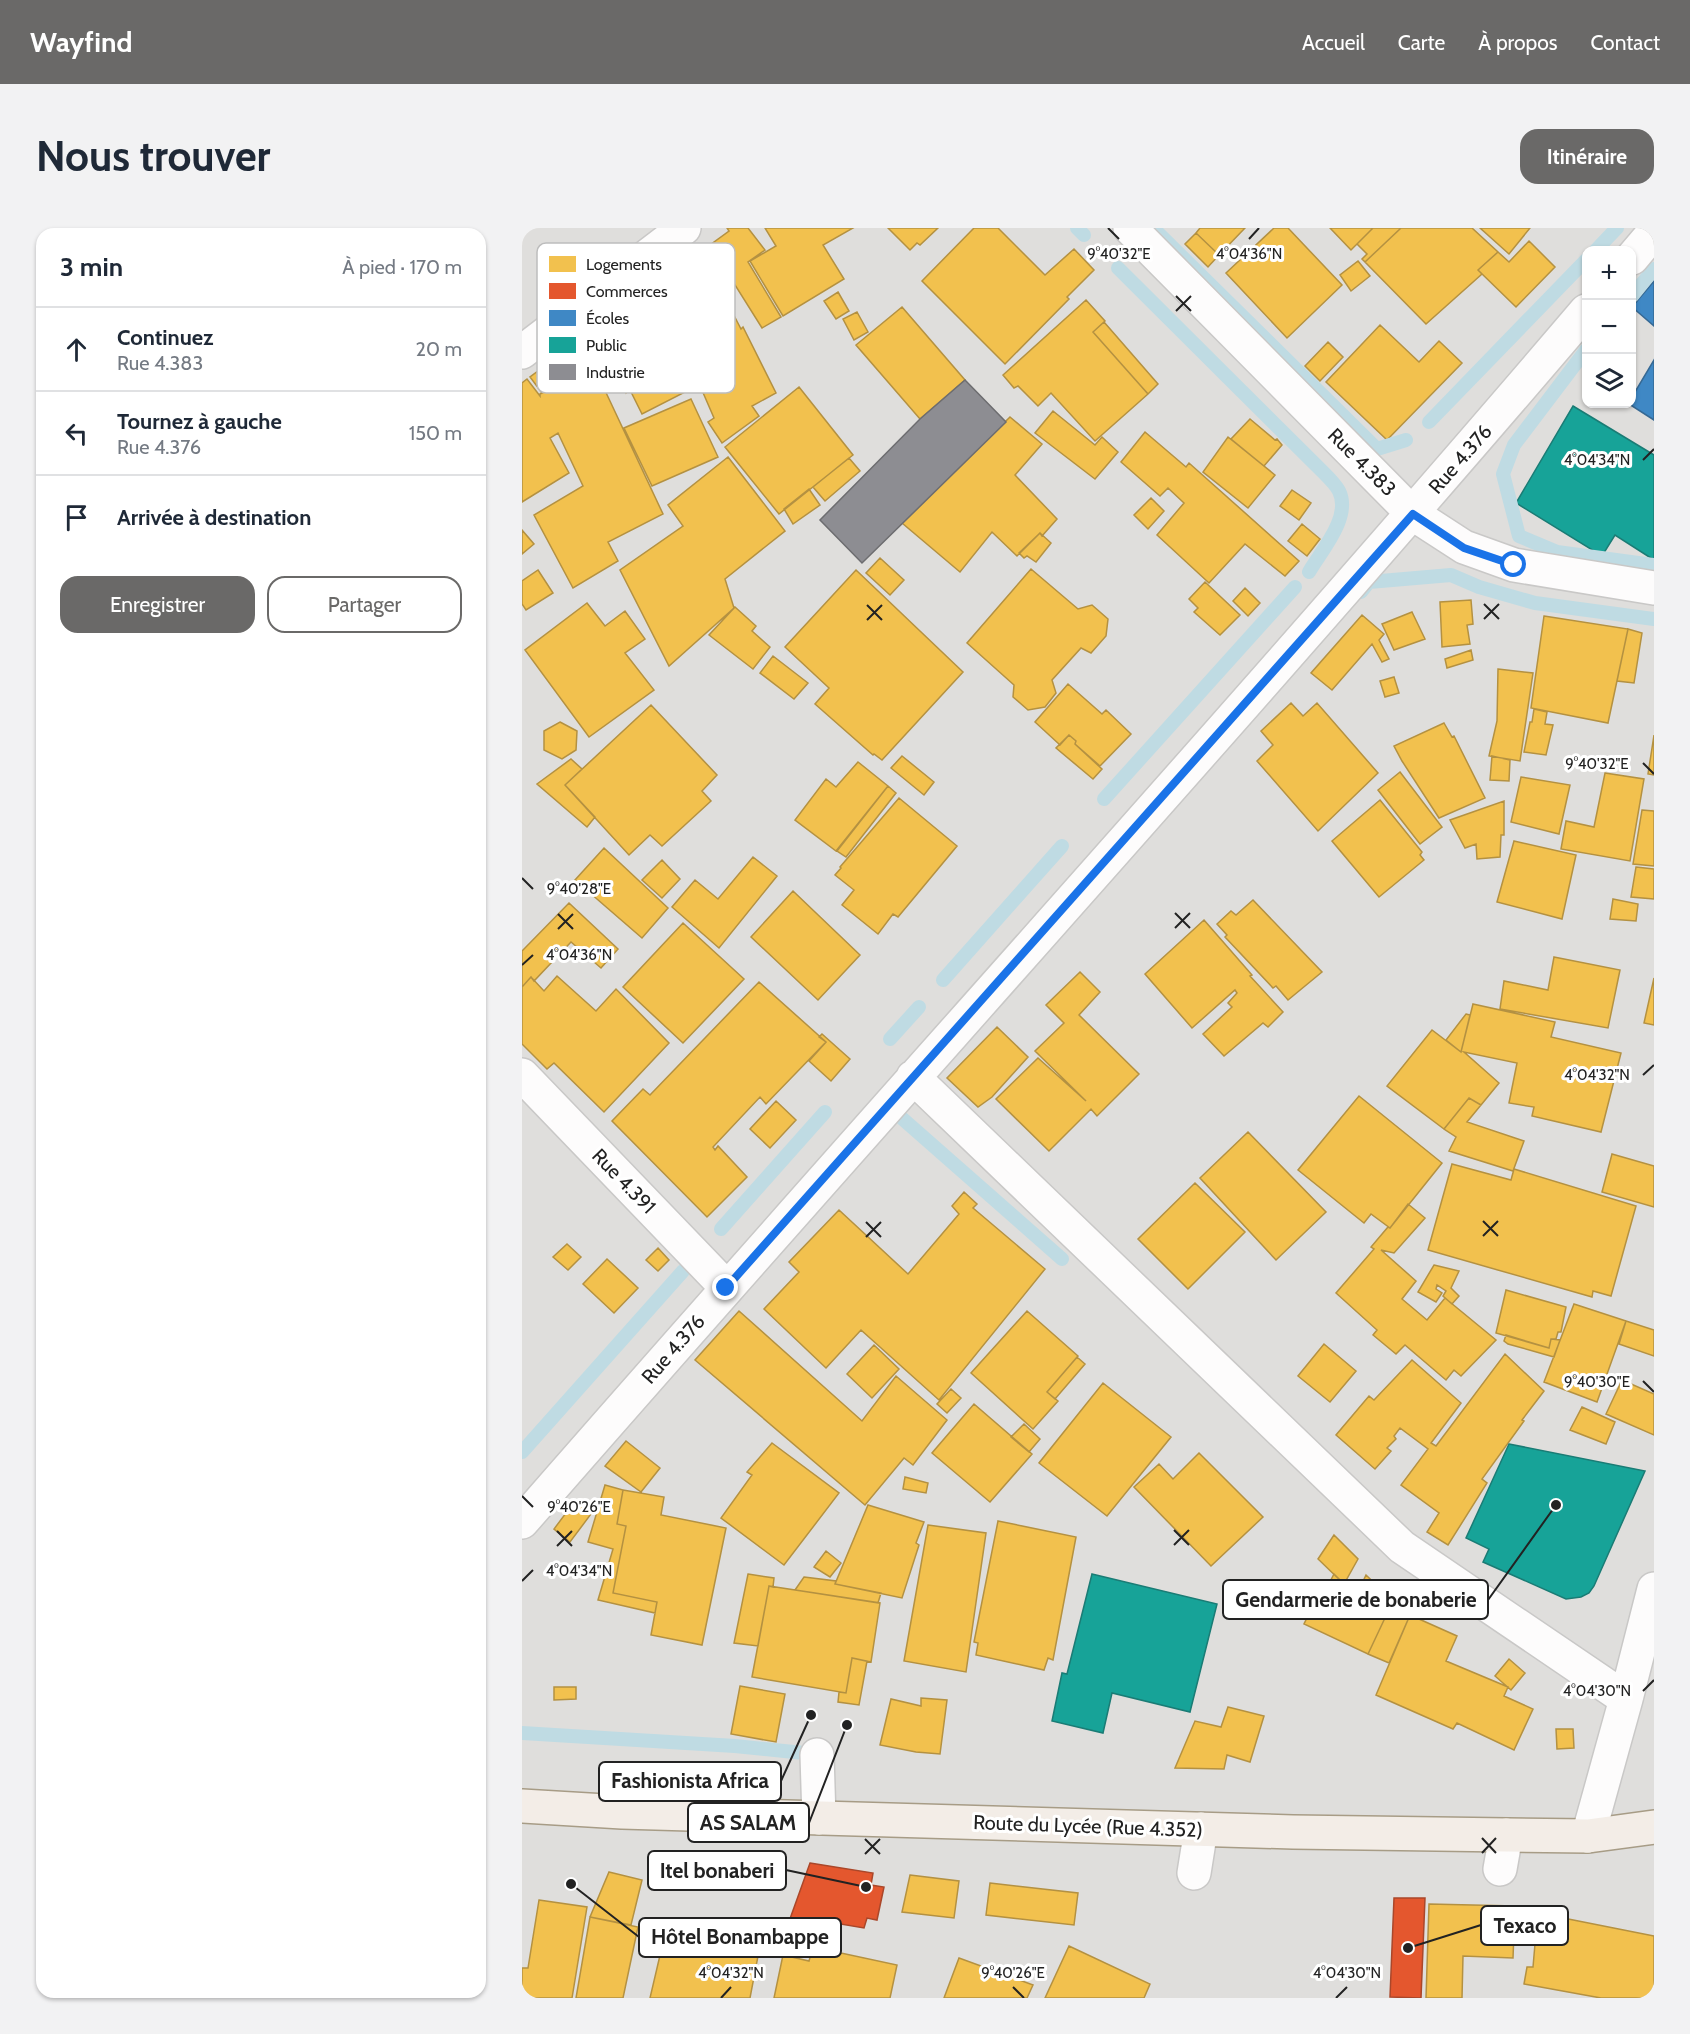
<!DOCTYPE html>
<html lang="fr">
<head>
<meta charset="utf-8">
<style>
  body { margin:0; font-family:Cabin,sans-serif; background:#f2f2f3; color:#1f2937 }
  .controls { position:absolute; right:18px; top:18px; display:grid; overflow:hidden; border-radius:12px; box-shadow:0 2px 4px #0004 }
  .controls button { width:54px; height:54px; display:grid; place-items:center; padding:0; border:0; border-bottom:2px solid #e0e1e3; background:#fff; color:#1f2937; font:30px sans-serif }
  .stop { position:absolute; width:18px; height:18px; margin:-14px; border:4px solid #1a73e8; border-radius:50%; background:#fff }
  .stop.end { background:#1a73e8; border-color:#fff; box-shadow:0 2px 6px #0008 }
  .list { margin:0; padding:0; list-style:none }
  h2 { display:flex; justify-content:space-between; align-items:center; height:78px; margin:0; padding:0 24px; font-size:26px }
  h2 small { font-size:20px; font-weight:400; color:#747a83 }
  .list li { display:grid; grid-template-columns:39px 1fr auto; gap:18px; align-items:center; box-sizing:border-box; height:84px; padding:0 24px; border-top:2px solid #e0e1e3 }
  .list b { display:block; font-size:22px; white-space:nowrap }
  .list p { margin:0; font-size:20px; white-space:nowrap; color:#747a83 }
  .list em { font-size:20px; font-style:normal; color:#747a83 }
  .actions { display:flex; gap:12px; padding:18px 24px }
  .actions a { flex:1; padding:14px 0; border:2px solid #6a6968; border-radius:18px; text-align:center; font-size:21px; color:#6a6968 }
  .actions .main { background:#6a6968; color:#fff }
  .icon { flex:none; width:33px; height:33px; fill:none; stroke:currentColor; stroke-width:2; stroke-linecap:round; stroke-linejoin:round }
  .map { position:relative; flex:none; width:1132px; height:1770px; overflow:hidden; border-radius:18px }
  header { display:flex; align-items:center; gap:36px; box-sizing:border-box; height:84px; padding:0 30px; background:#6a6968; color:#fff }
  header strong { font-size:28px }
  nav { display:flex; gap:33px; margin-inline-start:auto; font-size:21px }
  .intro { display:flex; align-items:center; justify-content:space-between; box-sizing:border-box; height:144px; padding:0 36px }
  h1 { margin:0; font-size:42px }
  .button { padding:15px 27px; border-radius:18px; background:#6a6968; color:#fff; font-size:21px; font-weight:700 }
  main { display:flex; gap:36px; padding:0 36px }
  aside { flex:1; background:#fff; border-radius:18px; box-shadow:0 2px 4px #0004 }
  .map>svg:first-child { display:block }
</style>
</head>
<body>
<header>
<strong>Wayfind</strong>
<nav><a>Accueil</a><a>Carte</a><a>À propos</a><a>Contact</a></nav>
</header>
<div class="intro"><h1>Nous trouver</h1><a class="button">Itinéraire</a></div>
<main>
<aside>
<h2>3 min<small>À pied · 170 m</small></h2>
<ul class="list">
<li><svg class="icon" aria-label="ahead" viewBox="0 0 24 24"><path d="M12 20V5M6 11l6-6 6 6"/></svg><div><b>Continuez</b><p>Rue 4.383</p></div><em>20 m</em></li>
<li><svg class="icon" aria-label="left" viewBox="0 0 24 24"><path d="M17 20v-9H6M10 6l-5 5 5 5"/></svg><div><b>Tournez à gauche</b><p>Rue 4.376</p></div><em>150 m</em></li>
<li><svg class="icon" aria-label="arrive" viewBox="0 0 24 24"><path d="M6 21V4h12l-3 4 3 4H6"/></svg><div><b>Arrivée à destination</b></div></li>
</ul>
<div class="actions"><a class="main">Enregistrer</a><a>Partager</a></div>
</aside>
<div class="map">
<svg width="1132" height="1770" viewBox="0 0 1132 1770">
  <rect width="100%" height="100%" fill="#f0eeeb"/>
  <!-- residential -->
  <path fill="#dfdedc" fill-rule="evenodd" d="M0,0H1132V1770H0ZM1064,22H1110V176H1064Z"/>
  <!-- homes -->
  <path fill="#f2c14e" stroke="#b49141" stroke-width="1.5" d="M205,0H226L243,22L226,34L259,89L240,100L188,17L207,3Z
    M243,0H331L301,17L322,51L261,88L228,33L254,18Z
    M366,0H416L398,17L395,15L388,22Z
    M452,0H476L523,47L552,21L572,42L545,69L547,71L483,136L400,53Z
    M678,0H723L697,27L674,5Z
    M752,0H766L820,57L765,110L704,45Z
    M808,0H851L829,22Z
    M851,0H879L843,34L840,31L845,26L835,16Z
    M879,0H950L976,24L956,42L960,46L904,96L843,34Z
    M958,0H1008L987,26Z
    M674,5L697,27L686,39L663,16Z
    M1007,13L1033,39L994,79L956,42L976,24L987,34Z
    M184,33L219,101L221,99L254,165L230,178L237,188L200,215L186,194L192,190L166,130L156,136L169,161L120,186L108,162L104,165L99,154L103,152L81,112L131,87L121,69Z
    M836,33L848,48L829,63L818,47Z
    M316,64L327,83L314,91L302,73Z
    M564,72L583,93L571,104L626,166L573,213L529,165L516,178L496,158L492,160L481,147Z
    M380,79L443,152L398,191L334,117Z
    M335,84L346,104L332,112L321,91Z
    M582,94L636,156L626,166L571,104Z
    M858,97L897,134L917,113L940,135L865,212L804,154Z
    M806,114L821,129L798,153L783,138Z
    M28,134L42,154L20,165L8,149Z
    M72,139L141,286L86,314L96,333L51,360L12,287L61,258L36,205L28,210L47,245L0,274V155L5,151L18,168V166Z
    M277,159L331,227L257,286L203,219Z
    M169,171L196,229L130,258L102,200Z
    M531,183L573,217L580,209L596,224L573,251L513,205Z
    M488,189L520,216L493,247L535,291L520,308L518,305L495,328L470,304L438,344L380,295Z
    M728,191L753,212L755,211L760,217L742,238L709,211Z
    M623,204L664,239L667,235L777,333L763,348L723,316L687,355L635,307L662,275L646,260L638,268L599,234Z
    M706,209L753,247L726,280L681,244Z
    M206,229L263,303L203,351L212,380L147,438L98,342L161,298L146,277Z
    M327,230L338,243L303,273L291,259Z
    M287,261L298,277L271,296L262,281Z
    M770,262L789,275L777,292L758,278Z
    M629,270L642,283L626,301L612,287Z
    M780,296L798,311L785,328L766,313Z
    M0,302L12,316L0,326Z
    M518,305L529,315L514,334L505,328L502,330L497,325Z
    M358,330L382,352L368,367L344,345Z
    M509,341L556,381L570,377L586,391L584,408L569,425L559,420L530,452L534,465L523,479L506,482L491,469L492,457L445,415Z
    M16,342L31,365L4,382L0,376V353Z
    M334,342L441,444L360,532L352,526L351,527L293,476L307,460L263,419Z
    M683,354L718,387L698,407L672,384L676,380L667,371Z
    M723,360L738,375L726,388L711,373Z
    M949,372L951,396L945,397L948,416L920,419L918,374Z
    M65,375L83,398L103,383L123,411L103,425L132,462L67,509L3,422Z
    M213,379L234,398L230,403L248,419L231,441L187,407Z
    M890,384L903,411L872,422L860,396Z
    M840,387L862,406L857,412L867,431L860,434L850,416L810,462L789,445Z
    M1022,388L1106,401L1086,495L1009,480Z
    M1106,401L1120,405L1112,455L1095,453Z
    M949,422L951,432L925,440L923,431Z
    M251,428L286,455L272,471L238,445Z
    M976,441L1011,445L998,533L967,528L975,493Z
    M872,449L877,465L863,469L858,453Z
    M546,456L580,486L584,482L609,506L578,538L553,516L554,513L547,507L538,517L513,494Z
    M769,475L781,488L795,475L856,545L796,603L735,533L751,517L739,503Z
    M129,477L195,547L180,563L189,573L140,618L128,607L107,627L43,557Z
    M1012,481L1025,484L1023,496L1031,497L1024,527L1002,524L1008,494H1010Z
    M38,494L55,503L54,522L40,531L22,522V503Z
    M922,495L930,509L932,508L963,570L917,590L880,533L872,518Z
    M547,507L554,513L553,516L580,541L571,551L534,520Z
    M1132,507V547L1126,546Z
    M380,528L412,554L402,567L369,540Z
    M970,528L988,532L987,553L968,552Z
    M49,531L60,541L43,557L73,589L65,599L15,556Z
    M336,534L366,558L314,623L273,592L304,551L314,559Z
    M878,544L920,599L898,616L856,562Z
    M1083,545L1122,551L1108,633L1039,621L1044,593L1072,599Z
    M999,549L1048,557L1037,606L989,594Z
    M366,558L374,565L324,629L315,623Z
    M377,570L435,618L376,689L371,686L356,706L320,677L332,662L313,647L319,640L318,639Z
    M858,572L900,624L898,627L902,632L857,669L810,613Z
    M982,573V607H979L978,629L955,631L954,616L943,620L928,592Z
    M1120,582L1132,583V638L1111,636Z
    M992,613L1054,627L1040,691L975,674Z
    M82,620L146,680L120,710L53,652Z
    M231,629L255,648L197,720L150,679L173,652L196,671Z
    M140,632L158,651L140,670L120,652Z
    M1114,639L1132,641V671L1109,669Z
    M271,663L338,727L296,772L229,709Z
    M1091,671L1116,676L1114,693L1088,691Z
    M731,672L800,744L766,772L754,758L751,760L703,709L705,707L695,696L709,683L714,687Z
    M47,675L96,721L79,740L49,714L12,753L9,749L0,759V723Z
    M682,692L730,747L728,748L761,784L746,799L741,795L702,828L681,806L710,779L706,775L715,765L713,762L670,800L623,746Z
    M161,695L222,751L161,815L101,759Z
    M1032,729L1098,742L1086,800L978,781L982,753L1026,762Z
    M558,744L578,764L557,787L617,846L575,888L569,881L527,923L474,871L516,830L564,873L513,823L542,795L524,777Z
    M35,748L74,783L94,761L147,815L82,884L32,835L25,841L0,816V759L9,749L22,763Z
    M1132,750V797L1122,795Z
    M237,754L304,814L244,876L238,869L191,919L193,922L196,918L225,949L185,989L90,893L121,861L128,867Z
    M951,776L1033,794L1029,809L1099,825L1079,904L1010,888L1012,879L987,875L995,835L942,824L977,855L959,877L947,870L922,901L865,858L910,802L939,824Z
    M944,786L948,787L939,824L924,812Z
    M475,799L506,829L470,869L456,879L425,850Z
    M300,806L328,831L309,853L287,833L304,814L297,809Z
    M837,868L920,935L868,1000L849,986L842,995L776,942Z
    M947,870L959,877L945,894L1002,913L991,943L927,923L934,909L922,901Z
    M254,873L274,892L248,920L228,901Z
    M726,904L804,984L754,1032L678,950Z
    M1090,926L1132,938V979L1080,964Z
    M930,936L989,952L992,941L1114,978L1089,1068L1071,1063L1070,1069L906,1022Z
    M673,955L723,1004L666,1061L616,1011Z
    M442,964L455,976L451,980L523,1041L417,1172L339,1102L304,1140L242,1081L277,1044L267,1034L317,982L386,1046L437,986L430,978Z
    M886,976L903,990L872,1025L859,1022L894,1053L880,1071L905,1092L923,1070L974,1112L939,1148L932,1142L924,1152L883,1117L874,1126L851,1107L855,1102L814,1065L852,1021L849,1019L866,999L868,1000Z
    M45,1016L59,1029L46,1042L31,1029Z
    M136,1020L147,1032L136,1043L124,1032Z
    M85,1031L116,1060L92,1085L61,1056Z
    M912,1037L937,1043L929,1060L937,1068L930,1076L921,1068L924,1063L915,1057L914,1061L920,1065L914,1074L896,1064Z
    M984,1062L1044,1079L1039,1104H1036L1034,1111H1029L1027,1120L974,1105Z
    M1052,1076L1104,1093L1075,1174L1022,1154Z
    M217,1083L340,1193L374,1148L425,1192L391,1237L382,1230L343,1277L173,1132Z
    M505,1083L556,1128L525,1164L536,1173L511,1201L449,1145Z
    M1104,1093L1132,1102V1128L1097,1116Z
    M984,1107L1027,1120L1029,1111L1038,1112L1032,1129L986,1116L982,1113Z
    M802,1116L834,1143L808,1174L776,1148Z
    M352,1117L377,1141L350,1170L325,1146Z
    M983,1126L1022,1163L1000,1192L1002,1193L960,1251L965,1255L926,1317L905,1304L917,1285L879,1257L906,1221L878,1200L872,1208L874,1211L865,1220L869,1223L853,1241L814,1207L847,1168L852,1172L890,1132L939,1175L909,1215L914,1218Z
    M555,1129L563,1136L533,1171L525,1164Z
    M1100,1152L1132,1166V1207L1084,1186Z
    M581,1155L649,1209L585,1288L517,1235Z
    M429,1161L439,1170L425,1185L415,1176Z
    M452,1176L510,1226L468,1274L410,1225Z
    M1060,1179L1093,1194L1084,1216L1048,1202Z
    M502,1196L518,1211L507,1224L489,1209Z
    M104,1213L138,1240L119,1264L83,1238Z
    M250,1215L317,1265L262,1337L199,1290L230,1247L225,1244Z
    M677,1225L741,1289L689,1338L612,1259L637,1236L651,1251Z
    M383,1249L406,1255L404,1265L381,1261Z
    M83,1257L101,1262L95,1296L104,1298L91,1365L135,1374L133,1385L76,1372L91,1321L66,1314Z
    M101,1262L142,1269L139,1287L204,1300L180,1417L129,1407L135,1374L91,1365L104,1298L95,1296Z
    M53,1273L69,1286L48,1314L32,1301Z
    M346,1277L402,1294L394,1315L397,1317L380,1370L313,1356Z
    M476,1293L554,1309L531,1432L526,1430L522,1442L454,1427L456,1415L452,1414Z
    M406,1297L464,1305L444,1444L382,1433Z
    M812,1307L836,1331L822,1356L796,1331Z
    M304,1323L319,1335L308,1349L292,1339Z
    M226,1346L252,1350L251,1359L247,1358L236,1418L212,1415Z
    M812,1346L822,1356L817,1366L832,1373L828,1381L801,1367Z
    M844,1347L871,1373L846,1426L782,1396L797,1365L828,1381Z
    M282,1349L314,1353L313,1356L359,1365L356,1375L273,1362Z
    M247,1358L358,1375L349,1434L330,1430L324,1465L230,1449Z
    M871,1373L888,1387L867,1435L846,1426Z
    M888,1387L935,1408L924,1433L986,1459L982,1468L1011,1481L992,1522L935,1495L931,1501L854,1467Z
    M330,1430L345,1433L337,1477L316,1474L317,1464L324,1465Z
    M987,1431L1003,1445L989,1462L973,1448Z
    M218,1458L263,1466L254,1514L209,1506Z
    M32,1459H54V1471L32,1472Z
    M399,1470L425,1472L418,1526L394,1524L358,1517L369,1471L399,1478Z
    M706,1479L742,1488L728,1534L705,1527L702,1541L653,1540L673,1493L699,1499Z
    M1034,1501H1051L1052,1520L1035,1521Z
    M87,1644L120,1652L109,1697L68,1689Z
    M388,1647L437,1653L432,1690L380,1684Z
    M468,1655L556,1665L552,1697L464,1687Z
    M17,1672L65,1679L50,1770H0V1740H6Z
    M907,1676L993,1678L991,1730L941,1728L940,1770H904Z
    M1006,1683L1132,1708V1770H1079L1002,1756L1005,1739H1011L1015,1693H1005Z
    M68,1689L116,1699L101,1770H54Z
    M143,1706L236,1728L228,1770H128Z
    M547,1718L628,1756L622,1770H523Z
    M291,1719L375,1737L368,1770H252L261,1727L287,1733Z
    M437,1730L511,1757L505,1770H422Z"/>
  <!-- shops -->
  <path fill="#e4572e" stroke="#aa472a" stroke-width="1.5" d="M288,1635L351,1645L349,1657L362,1659L355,1692L345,1690L342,1700L301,1693L298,1708L264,1702Z
    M872,1670H903L899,1770L868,1769Z"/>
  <!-- schools -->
  <path fill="#3f88c5" stroke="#366994" stroke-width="1.5" d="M1132,53V98L1110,79Z
    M1132,132V192L1107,176H1110V169Z"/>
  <!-- public -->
  <path fill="#17a398" stroke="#1a7c75" stroke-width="1.5" d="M1051,178L1132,227V332L1093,307L1080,328L994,275Z
    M987,1216L1123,1243L1072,1358L1067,1365L1059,1369L1044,1371L961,1334L967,1321L944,1310Z
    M570,1346L695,1376L668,1484L590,1465L581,1505L530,1493L540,1445L545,1446Z"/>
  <!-- industry -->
  <path fill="#8d8d92" stroke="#6d6d70" stroke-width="1.5" d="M443,152L484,194L340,335L298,292L398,191Z"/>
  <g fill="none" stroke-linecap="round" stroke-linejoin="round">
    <!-- stream -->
    <path stroke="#bfdbe3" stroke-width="14" d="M555,0L562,7
      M631,0L855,221L884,212
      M1074,22L1095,0
      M596,40L802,245C807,250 814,257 817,263C830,289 799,323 787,344
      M1110,68L1132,41
      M1064,122L992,217L981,246L997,308L1035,324L1132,337
      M907,194L1064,32
      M839,364L847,354L929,347L957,359L1013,375L1132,391
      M582,571L773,359
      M421,752L540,618
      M368,811L397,779
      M367,893L374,885L540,1031
      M199,1001L303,884
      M0,1224L161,1043
      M0,1505L213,1518L282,1525"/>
    <defs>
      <path id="minor" d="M608,0L891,286L942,319L992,337L1132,360
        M1110,30L1132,4
        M0,124L162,0
        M0,847L205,1060
        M391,849L880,1319L1104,1471
        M0,1294C353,889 715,492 1064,83
        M295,1527L297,1590
        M1066,1608L1104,1471L1132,1361
        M978,1641L984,1607
        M672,1645L679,1601"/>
      <path id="major" d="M0,1578L100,1584L771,1604L1066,1608L1132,1599"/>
    </defs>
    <!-- minor casing -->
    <use href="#minor" stroke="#c9c8c7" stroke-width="36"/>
    <!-- major casing -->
    <use href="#major" stroke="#a79c86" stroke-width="36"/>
    <!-- minor -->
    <use href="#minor" stroke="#fdfcfc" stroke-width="33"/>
    <!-- major -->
    <use href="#major" stroke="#f3ede7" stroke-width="33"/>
  </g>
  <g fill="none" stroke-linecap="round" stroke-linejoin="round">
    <!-- route -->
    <path stroke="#1a73e8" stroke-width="8" d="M204,1060L891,286L942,320L992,337"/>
  </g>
  <!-- ticks -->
  <path fill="none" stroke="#222" stroke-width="2" d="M586,0L597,11M727,11L737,0M654,68L669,83M654,83L669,68M1121,232L1132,221M962,376L977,391M345,377L360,392M962,391L977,376M345,392L360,377M1121,535L1132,546M0,650L11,661M653,685L668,700M36,686L51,701M653,700L668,685M36,701L51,686M0,737L11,727M1121,847L1132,837M961,993L976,1008M344,994L359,1009M961,1008L976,993M344,1009L359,994M1121,1153L1132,1164M0,1268L11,1279M652,1302L667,1317M35,1303L50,1318M652,1317L667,1302M35,1318L50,1303M0,1353L11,1342M1121,1463L1132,1452M960,1610L974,1625M343,1611L358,1626M960,1625L974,1610M343,1626L358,1611M491,1759L502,1770M199,1770L209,1759M814,1770L825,1759"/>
  <g text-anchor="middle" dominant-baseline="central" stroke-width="6" stroke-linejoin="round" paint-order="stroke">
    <!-- street labels -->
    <g font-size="20" fill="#222" stroke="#fff">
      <text transform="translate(938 231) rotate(-49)">Rue 4.376</text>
      <text transform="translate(840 234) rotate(45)">Rue 4.383</text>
      <text transform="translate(102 953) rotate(46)">Rue 4.391</text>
      <text transform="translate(151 1121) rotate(-49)">Rue 4.376</text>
      <text transform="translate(566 1598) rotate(2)">Route du Lycée (Rue 4.352)</text>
    </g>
  </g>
  <!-- legend -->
  <rect x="15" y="15" width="198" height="150" rx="9" fill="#fff" stroke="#bdbdbd" stroke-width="1.5"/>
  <rect x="27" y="28" width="27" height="16" fill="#f2c14e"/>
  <rect x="27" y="55" width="27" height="16" fill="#e4572e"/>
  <rect x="27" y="82" width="27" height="16" fill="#3f88c5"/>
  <rect x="27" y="109" width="27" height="16" fill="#17a398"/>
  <rect x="27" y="136" width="27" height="16" fill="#8d8d92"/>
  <g font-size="16" fill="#222">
    <text x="64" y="42">Logements</text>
    <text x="64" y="69">Commerces</text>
    <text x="64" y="96">Écoles</text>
    <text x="64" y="123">Public</text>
    <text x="64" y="150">Industrie</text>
  </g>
  <g font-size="15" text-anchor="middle" fill="#222" stroke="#fff" stroke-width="6" stroke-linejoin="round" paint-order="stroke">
    <text x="597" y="31">9°40'32"E</text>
    <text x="727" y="31">4°04'36"N</text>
    <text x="1075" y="237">4°04'34"N</text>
    <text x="1075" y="541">9°40'32"E</text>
    <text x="57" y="666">9°40'28"E</text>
    <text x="57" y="732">4°04'36"N</text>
    <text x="1075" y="852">4°04'32"N</text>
    <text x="1075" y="1159">9°40'30"E</text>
    <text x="57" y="1284">9°40'26"E</text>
    <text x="57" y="1348">4°04'34"N</text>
    <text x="1075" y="1468">4°04'30"N</text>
    <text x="209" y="1750">4°04'32"N</text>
    <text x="491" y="1750">9°40'26"E</text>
    <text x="825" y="1750">4°04'30"N</text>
  </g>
  <!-- callouts -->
  <path fill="none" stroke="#222" stroke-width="2" d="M1034 1277L966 1372M289 1487L259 1553M325 1497L287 1595M344 1659L264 1642M886 1720L959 1697M49 1656L117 1709"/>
  <g fill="#222" stroke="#fff" stroke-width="2">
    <circle cx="1034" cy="1277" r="6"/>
    <circle cx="289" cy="1487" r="6"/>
    <circle cx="325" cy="1497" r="6"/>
    <circle cx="344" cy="1659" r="6"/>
    <circle cx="886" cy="1720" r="6"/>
    <circle cx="49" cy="1656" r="6"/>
  </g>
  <g fill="#fff" stroke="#222" stroke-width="2">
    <rect x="701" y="1352" width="265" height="39" rx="6"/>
    <rect x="77" y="1534" width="182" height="39" rx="6"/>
    <rect x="166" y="1575" width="121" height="39" rx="6"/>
    <rect x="126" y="1623" width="138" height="39" rx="6"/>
    <rect x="959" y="1678" width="87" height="39" rx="6"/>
    <rect x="117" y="1690" width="202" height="39" rx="6"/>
  </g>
  <g font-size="21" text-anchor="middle" font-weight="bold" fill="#222">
    <text x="834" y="1379">Gendarmerie de bonaberie</text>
    <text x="168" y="1560">Fashionista Africa</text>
    <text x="226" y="1602">AS SALAM</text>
    <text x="195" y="1650">Itel bonaberi</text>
    <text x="1003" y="1705">Texaco</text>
    <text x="218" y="1716">Hôtel Bonambappe</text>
  </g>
</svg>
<div class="controls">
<button>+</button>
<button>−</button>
<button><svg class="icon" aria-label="layers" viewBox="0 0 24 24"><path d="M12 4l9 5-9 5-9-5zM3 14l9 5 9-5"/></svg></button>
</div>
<div class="stop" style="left:992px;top:337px"></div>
<div class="stop end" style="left:204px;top:1060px"></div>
</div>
</main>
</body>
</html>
